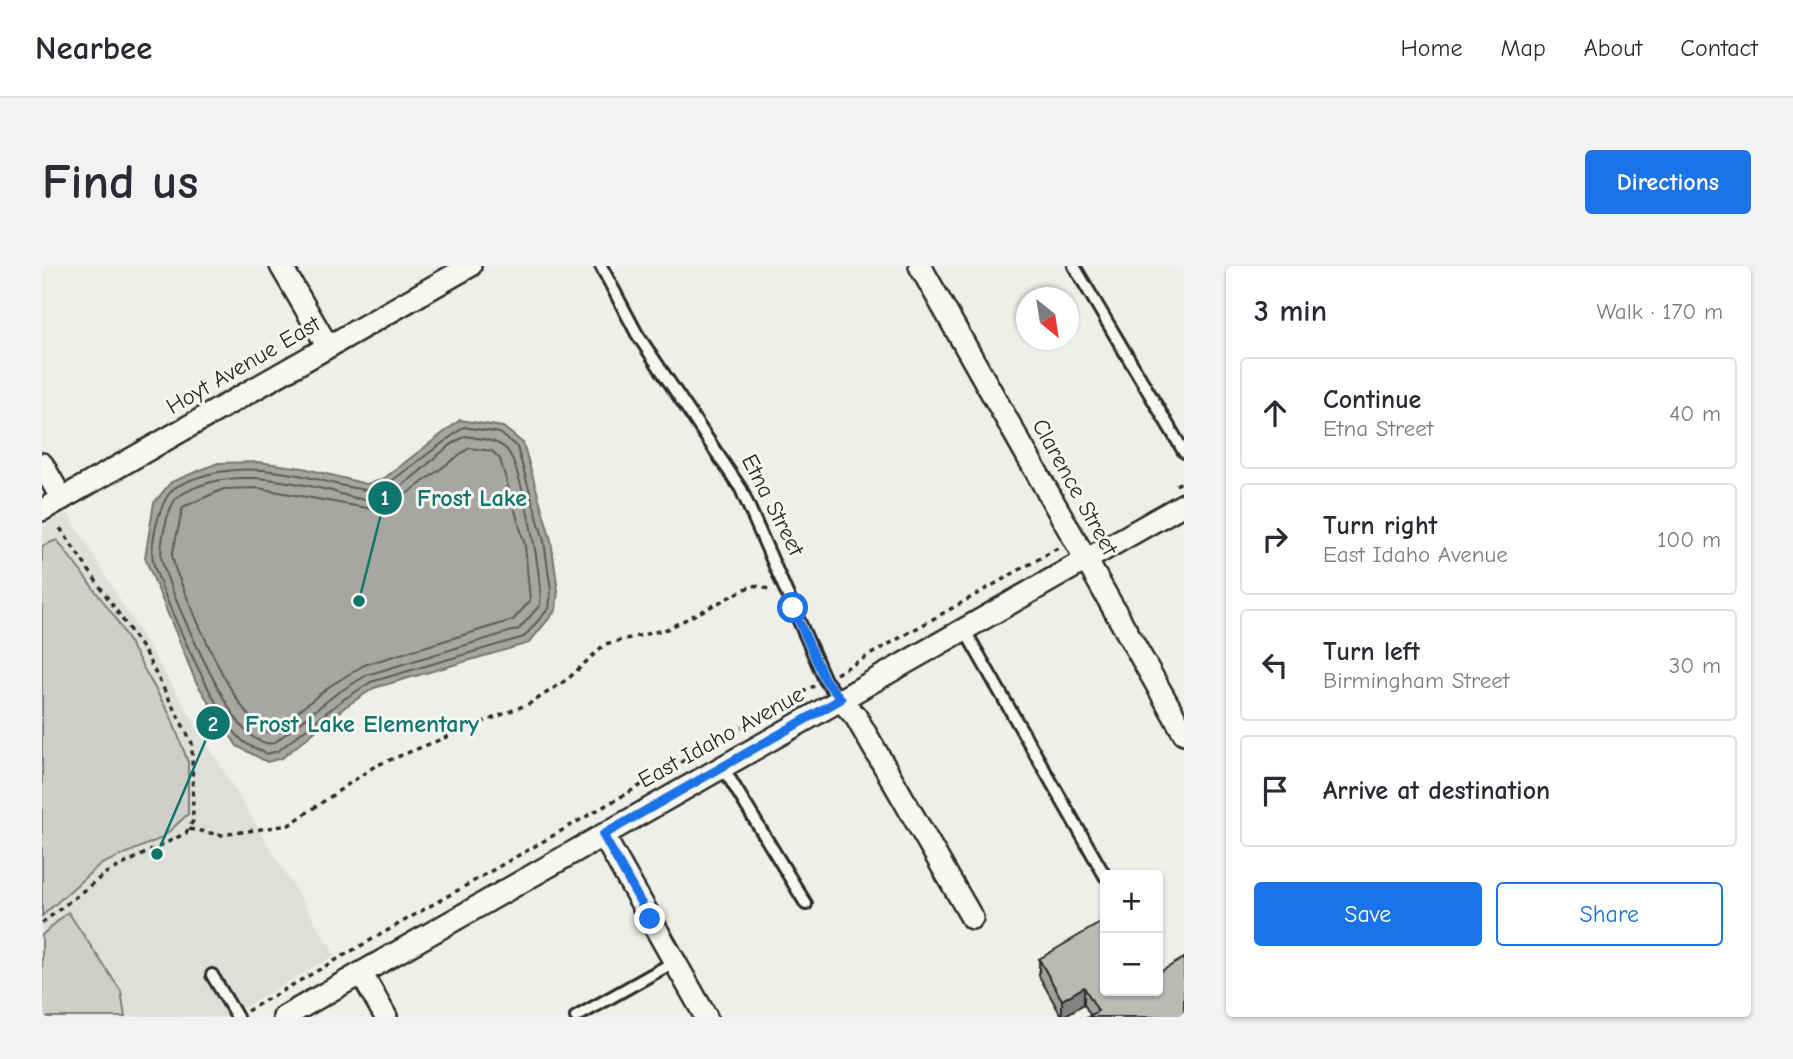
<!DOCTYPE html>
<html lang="en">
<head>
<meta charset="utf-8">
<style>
  body { margin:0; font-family:"Comic Neue",sans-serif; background:#f2f2f3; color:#2b2b33 }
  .controls { position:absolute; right:21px; bottom:21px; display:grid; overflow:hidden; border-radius:7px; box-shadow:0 2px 5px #0004 }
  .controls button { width:63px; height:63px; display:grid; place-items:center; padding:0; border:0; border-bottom:2px solid #e1e1e2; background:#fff; color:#2b2b33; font:35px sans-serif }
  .compass { position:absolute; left:974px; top:21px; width:63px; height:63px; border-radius:50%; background:#fff; box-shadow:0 2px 5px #0004; rotate:150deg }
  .stop { position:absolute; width:21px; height:21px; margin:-16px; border:5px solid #1a73e8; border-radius:50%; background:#fff }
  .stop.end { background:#1a73e8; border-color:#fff; box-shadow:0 2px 7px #0008 }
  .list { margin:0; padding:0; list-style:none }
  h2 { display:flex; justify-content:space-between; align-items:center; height:91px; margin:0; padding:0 28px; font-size:30px }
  h2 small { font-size:23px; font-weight:400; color:#7c7c81 }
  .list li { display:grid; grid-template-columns:46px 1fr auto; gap:21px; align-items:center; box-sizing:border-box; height:112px; margin:0 14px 14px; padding:0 14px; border:2px solid #e1e1e2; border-radius:7px }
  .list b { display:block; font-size:26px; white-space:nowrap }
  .list p { margin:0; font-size:23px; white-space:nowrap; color:#7c7c81 }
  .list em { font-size:23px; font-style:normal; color:#7c7c81 }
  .actions { display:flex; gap:14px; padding:21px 28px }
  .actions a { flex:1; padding:16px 0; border:2px solid #1a73e8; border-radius:7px; text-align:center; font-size:24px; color:#1a73e8 }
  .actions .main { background:#1a73e8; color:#fff }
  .icon { flex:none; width:38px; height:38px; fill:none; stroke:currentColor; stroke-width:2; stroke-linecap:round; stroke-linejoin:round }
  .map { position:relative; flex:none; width:1142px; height:751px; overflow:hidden; border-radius:7px }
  header { display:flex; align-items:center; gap:42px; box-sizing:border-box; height:98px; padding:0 35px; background:#fff; border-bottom:2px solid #e1e1e2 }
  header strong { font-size:33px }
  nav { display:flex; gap:38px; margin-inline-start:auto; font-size:24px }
  .intro { display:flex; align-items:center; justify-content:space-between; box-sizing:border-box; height:168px; padding:0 42px }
  h1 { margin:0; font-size:49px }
  .button { padding:18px 32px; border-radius:7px; background:#1a73e8; color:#fff; font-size:24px; font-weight:700 }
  main { display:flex; gap:42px; padding:0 42px }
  aside { flex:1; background:#fff; border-radius:7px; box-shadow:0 2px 5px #0004 }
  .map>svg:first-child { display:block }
</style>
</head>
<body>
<header>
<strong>Nearbee</strong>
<nav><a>Home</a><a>Map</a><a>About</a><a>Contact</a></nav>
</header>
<div class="intro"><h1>Find us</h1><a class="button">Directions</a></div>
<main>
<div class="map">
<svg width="1142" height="751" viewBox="0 0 1142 751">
  <rect width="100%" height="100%" fill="#eeeeea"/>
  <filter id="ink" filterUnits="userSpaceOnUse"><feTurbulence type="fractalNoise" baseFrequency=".0143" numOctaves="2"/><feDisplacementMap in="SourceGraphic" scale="14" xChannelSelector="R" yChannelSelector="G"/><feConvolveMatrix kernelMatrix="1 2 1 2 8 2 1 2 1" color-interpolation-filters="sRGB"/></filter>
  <g filter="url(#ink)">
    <!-- built -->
    <path fill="#dededb" d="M25,246L293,689L185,751H0V261Z"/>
    <!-- green -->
    <path fill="#cececa" stroke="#7c7c7a" stroke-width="2" d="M15,274L73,351L129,451L146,496V548L120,572L57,599L0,650V280Z
      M26,646L79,725L83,751H0V669Z"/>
    <!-- water -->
    <path fill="#a6a6a3" stroke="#757573" stroke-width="2" d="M418,154L461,161L481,177L509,274L516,325L514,344L487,377L332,422L303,441L240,492L225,496L195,480L154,416L103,292L112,237L129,216L176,197L216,196L261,202L324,218L340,214Z"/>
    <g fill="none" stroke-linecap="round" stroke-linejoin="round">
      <!-- shore -->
      <path stroke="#5c5c5b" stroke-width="2" d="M422,161L458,167L475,181L502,275L509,325L507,342L482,371L329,416L299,435L236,485L225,488C218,484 208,481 202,476C178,457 118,326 111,295C108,277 118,231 134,221C178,197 227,201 274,213C291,217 309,223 326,224L344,219Z
        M424,170C438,173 454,173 465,184C479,199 502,316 498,339L477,363L325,409L294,428L232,477C224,479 214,474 208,469C185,451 127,325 120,295C117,282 125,238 137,230C181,201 238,213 286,224C298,227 315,235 327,233C366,228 390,186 424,170Z
        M427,182L450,185L458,193L483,279L488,335L471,354L322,399L288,420L229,467C194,458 149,339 134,305L130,290L141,241L182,223L215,222L330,243L355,235Z"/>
      <defs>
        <path id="lane" d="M559,0L595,68L699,223L783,414L799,434
          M1032,0L1142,186
          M922,363L1063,610
          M680,500L764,638
          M170,709L195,751
          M534,751L632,696"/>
        <path id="street" d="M239,0L286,81
          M878,0L1142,467
          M0,198L20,233
          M0,244L428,0
          M799,434L814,451L930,652
          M561,569L664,751
          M319,707L344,751
          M242,751L1142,238"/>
      </defs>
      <!-- lane casing -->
      <use href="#lane" stroke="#2b2b2b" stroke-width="16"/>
      <!-- street casing -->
      <use href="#street" stroke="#2b2b2b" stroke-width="26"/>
      <!-- path -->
      <path stroke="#2b2b2b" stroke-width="3.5" stroke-dasharray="5 5" stroke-linecap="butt" d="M1134,219L1142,215
        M794,408L1016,282
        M147,563L179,569L247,559L333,500L491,436L527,412L563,378L625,363L711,319L727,323
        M0,657L64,607L144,567L151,555L150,477L102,385L18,262
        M205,745L772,420"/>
      <!-- lane -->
      <use href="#lane" stroke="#f6f6f2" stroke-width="10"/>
      <!-- street -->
      <use href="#street" stroke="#f6f6f2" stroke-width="21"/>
    </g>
    <!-- wall -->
    <path fill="#a0a09d" stroke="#2b2b2b" stroke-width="2" d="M997,693L1063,725H1116L1048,749L1042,738L1020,751L997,710Z"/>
    <!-- shaded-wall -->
    <path fill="#828280" stroke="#2b2b2b" stroke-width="2" d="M1042,721V738L1020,751V734Z"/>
    <!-- building -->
    <path fill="#babab7" stroke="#2b2b2b" stroke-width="2" d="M1063,654V725H1116V707L1142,692V751H1046L1056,745L1042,721L1020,734L997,693Z"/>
  </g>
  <g fill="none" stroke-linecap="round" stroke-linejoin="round" filter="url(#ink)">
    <!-- route -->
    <path stroke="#1a73e8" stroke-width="9" d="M608,653L561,569L799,433L783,414L751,342"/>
  </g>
  <g text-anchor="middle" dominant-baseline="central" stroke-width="6" stroke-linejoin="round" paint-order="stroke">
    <!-- street labels -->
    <g font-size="23" fill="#2b2b2b" stroke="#f6f6f2">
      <text transform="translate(201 99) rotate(-30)">Hoyt Avenue East</text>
      <text transform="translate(1033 221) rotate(61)">Clarence Street</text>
      <text transform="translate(731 239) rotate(63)">Etna Street</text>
      <text transform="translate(679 471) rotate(-29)">East Idaho Avenue</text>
    </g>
  </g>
  <!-- callouts -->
  <path fill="none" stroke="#0f766e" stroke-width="2.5" d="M317 335L343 232M115 588L171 457"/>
  <g fill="#0f766e" stroke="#f6f6f2" stroke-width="2.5">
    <circle cx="317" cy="335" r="7"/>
    <circle cx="115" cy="588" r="7"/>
    <circle cx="343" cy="232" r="18"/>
    <circle cx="171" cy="457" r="18"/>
  </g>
  <g font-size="21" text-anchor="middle" font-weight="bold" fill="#fff">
    <text x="343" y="239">1</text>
    <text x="171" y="465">2</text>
  </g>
  <g font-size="24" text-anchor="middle" font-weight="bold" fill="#0f766e" stroke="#f6f6f2" stroke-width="6" stroke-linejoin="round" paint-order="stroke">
    <text x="430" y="240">Frost Lake</text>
    <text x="320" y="466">Frost Lake Elementary</text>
  </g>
</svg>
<div class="controls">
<button>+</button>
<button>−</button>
</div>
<svg class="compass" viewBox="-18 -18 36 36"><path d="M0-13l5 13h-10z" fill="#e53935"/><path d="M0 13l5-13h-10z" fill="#7c7c81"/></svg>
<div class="stop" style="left:751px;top:342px"></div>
<div class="stop end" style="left:608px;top:653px"></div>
</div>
<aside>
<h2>3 min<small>Walk · 170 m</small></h2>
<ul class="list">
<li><svg class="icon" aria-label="ahead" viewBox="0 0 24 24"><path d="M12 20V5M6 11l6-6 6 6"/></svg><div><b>Continue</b><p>Etna Street</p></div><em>40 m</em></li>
<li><svg class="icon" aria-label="right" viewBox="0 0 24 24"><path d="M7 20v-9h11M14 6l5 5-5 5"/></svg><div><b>Turn right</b><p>East Idaho Avenue</p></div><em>100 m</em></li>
<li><svg class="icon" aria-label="left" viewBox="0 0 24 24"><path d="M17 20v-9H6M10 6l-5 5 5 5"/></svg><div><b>Turn left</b><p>Birmingham Street</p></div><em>30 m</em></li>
<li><svg class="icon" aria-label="arrive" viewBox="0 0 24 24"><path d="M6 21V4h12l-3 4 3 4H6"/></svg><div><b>Arrive at destination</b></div></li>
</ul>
<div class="actions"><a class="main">Save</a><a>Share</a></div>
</aside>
</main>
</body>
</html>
